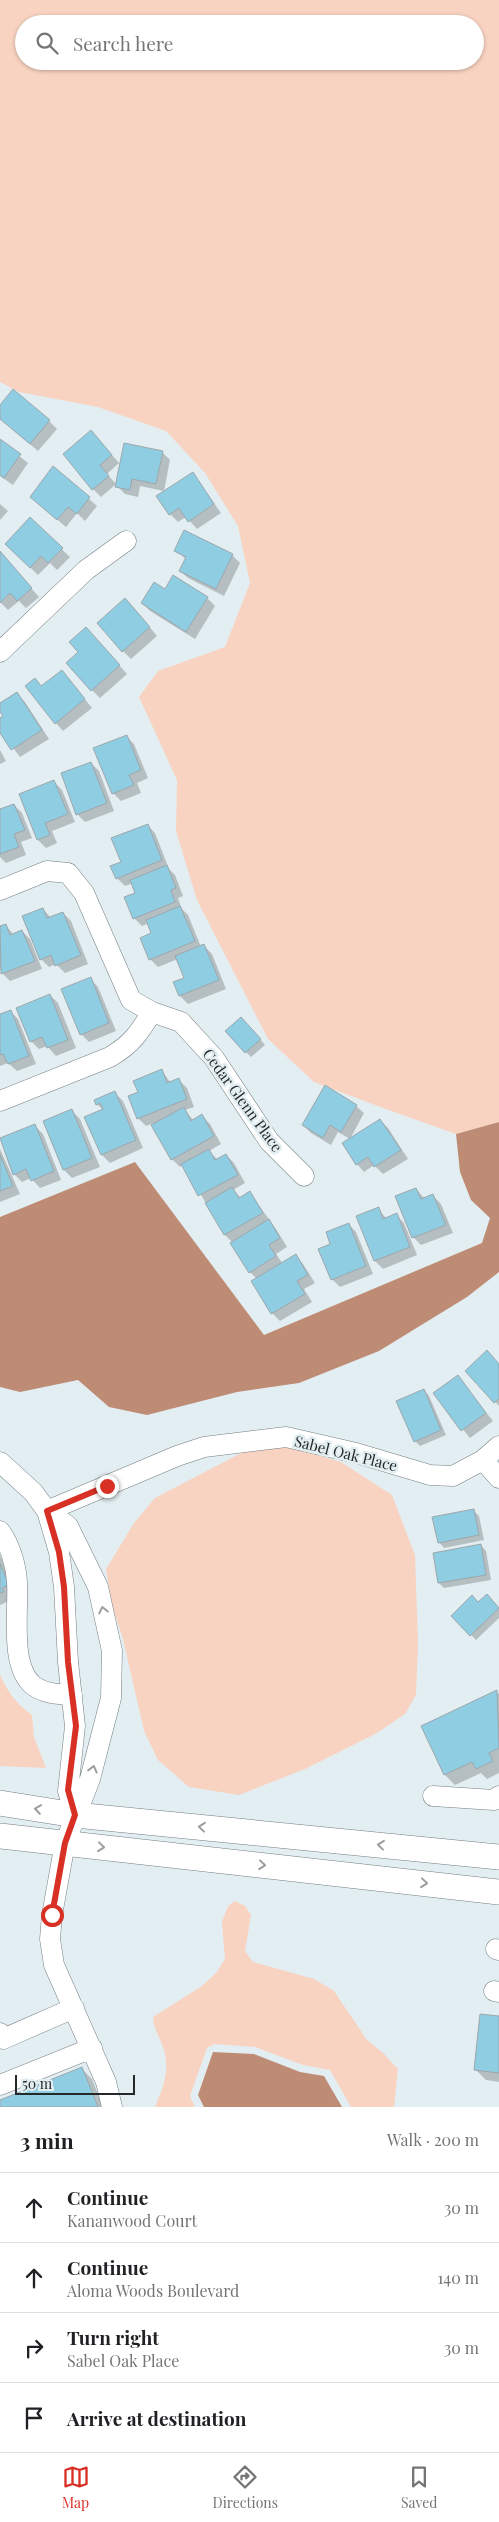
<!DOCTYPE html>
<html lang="en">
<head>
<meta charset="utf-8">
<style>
  body { margin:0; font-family:"Playfair Display",serif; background:#f2f2f2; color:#202124 }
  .scale { position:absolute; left:15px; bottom:12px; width:120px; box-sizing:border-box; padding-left:5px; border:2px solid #242829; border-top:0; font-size:14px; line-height:18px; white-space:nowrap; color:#242829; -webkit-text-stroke:4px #e3eef2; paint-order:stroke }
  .stop { position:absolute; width:15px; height:15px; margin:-11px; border:4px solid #d93025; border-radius:50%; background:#fff }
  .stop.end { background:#d93025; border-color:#fff; box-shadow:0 1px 5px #0008 }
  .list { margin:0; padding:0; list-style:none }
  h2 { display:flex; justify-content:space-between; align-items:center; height:65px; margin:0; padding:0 20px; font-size:21px }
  h2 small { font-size:16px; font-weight:400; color:#757577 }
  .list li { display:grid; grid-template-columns:32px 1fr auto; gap:15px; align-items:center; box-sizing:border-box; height:70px; padding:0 20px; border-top:1px solid #e0e0e0 }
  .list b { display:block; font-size:19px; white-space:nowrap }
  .list p { margin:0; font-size:16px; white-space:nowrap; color:#757577 }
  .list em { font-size:16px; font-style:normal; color:#757577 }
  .icon { flex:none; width:28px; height:28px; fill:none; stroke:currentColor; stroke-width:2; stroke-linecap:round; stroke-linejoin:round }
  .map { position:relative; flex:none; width:499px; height:2107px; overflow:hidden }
  .search { position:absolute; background:#fff; box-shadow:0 1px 4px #0004; left:15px; right:15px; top:15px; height:55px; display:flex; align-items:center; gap:12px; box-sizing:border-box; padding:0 18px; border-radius:28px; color:#757577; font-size:19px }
  .sheet { height:345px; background:#fff }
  nav { display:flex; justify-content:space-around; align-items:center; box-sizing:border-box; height:70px; border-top:1px solid #e0e0e0; background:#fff; font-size:14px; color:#757577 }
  nav a { display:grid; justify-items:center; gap:2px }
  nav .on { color:#d93025 }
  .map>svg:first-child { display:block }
</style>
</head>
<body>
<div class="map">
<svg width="499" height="2107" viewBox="0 0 499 2107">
  <rect width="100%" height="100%" fill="#e3eef2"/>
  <!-- green -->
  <path fill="#f9d3c1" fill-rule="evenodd" d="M0,0H499V1122L456,1134L383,1108L314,1082L268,1039L197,900L176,831L177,780L139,697L158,671L225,647L250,583L238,526L205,473L166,431L98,407L19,392L0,382ZM24,24H475V61H24Z
    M290,1447L341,1462L392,1495L415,1555L418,1643L416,1695L405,1714L377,1733L305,1769L239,1795L189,1787L158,1760L144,1731L123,1639L112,1605L106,1569L134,1523L155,1498L245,1451Z
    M0,1675C8,1692 16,1704 32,1715L34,1737L46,1768L0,1766Z
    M235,1901L245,1906L251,1915L245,1951L253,1962L314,1979L334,1991L367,2040L383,2053L398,2069L394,2107H351L330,2070L303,2065L255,2047L214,2044L207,2048L190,2096L195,2107H155C163,2086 170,2073 164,2050C160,2037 154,2031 153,2017L202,1986L216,1973L225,1959L222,1922L228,1906Z"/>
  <!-- water -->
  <path fill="#be8c74" d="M499,1122V1272L467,1297L379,1351L299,1383L237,1392L147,1415L109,1407L78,1380L20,1392L0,1387V1217L135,1162L264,1335L482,1243L490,1218L471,1200L460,1172L456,1134Z
    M213,2052L254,2054L300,2072L324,2076L342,2107H204L198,2095Z"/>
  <!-- shadow -->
  <path fill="#0003" d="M0,407L49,421L57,429L38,451L0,419Z
    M99,440L119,463L107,474L116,484L101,497L93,489Z
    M0,441L28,463L13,485L0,476Z
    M162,452L170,460L164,491L140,486L138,497L125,494L117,486Z
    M54,468L97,506L85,521L77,513L66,527L40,505Z
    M193,473L221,513L197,529L186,517L178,522L170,514Z
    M0,504L8,511L0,520Z
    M30,519L70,557L57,570L50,563L38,575L6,544Z
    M175,550L232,555L240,563L224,596L188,578L180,571L186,559Z
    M0,553L39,597L26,608L19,601L8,610L0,602Z
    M173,577L207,598L215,606L195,639L150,611L142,603L165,591Z
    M133,607L157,636L131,659L123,651Z
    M94,637L127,674L100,698L92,690Z
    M62,671L92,708L63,731L56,723L42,687Z
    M17,694L25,702L49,739L20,757L0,731V720L5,717L0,705Z
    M126,736L134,744L148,778L137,783L141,793L121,801L113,793Z
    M0,750L6,761L0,764Z
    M91,763L99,771L114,811L85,822L77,814Z
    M54,782L62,790L75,822L52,831L57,843L46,848L38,840L20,795Z
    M14,805L22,813L32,838L21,842L26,855L6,863L0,857V811Z
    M147,825L155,833L169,869L175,875L183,896L178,898L182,909L188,915L201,947L204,946L212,954L226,989L188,1004L180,996L175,983L185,978L178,959L158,967L150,959L153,934L149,923L142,926L134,918L137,894L133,883L125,886L117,878L123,863Z
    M43,909L51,918L63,913L71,921L88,964L65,973L56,964L49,967L41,959Z
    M5,925L14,935L22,931L30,939L42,969L10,981L2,973L0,968V927Z
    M90,979L98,987L116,1031L89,1042L81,1034Z
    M50,995L58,1003L76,1048L56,1056L47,1046L39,1049L31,1041Z
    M10,1011L18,1019L36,1064L17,1071L8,1063L0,1066V1015Z
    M247,1024L265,1045L251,1057L246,1052Z
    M162,1071L171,1083L179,1080L187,1088L194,1107L185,1110L194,1121L202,1116L210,1124L221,1144L209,1151L218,1160L226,1155L234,1163L245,1183L233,1190L241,1198L250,1193L276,1229L287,1247L276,1254L283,1264L296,1256L303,1264L315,1283L304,1289L312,1302L280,1321L272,1313L257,1279L250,1272L233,1243L225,1235L183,1165L180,1167L172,1159L157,1122L146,1126L138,1118L139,1093Z
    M115,1093L123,1101L143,1148L110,1163L102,1155L103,1110L97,1104Z
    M356,1106L364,1113L350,1139L338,1132L331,1145L311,1133L303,1125Z
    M72,1111L80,1119L100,1167L72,1178L64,1170L44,1122Z
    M380,1120L388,1128L408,1159L383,1174L374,1165L364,1172L357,1164Z
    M35,1126L43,1134L61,1180L40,1188L31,1178L22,1182L14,1174Z
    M0,1149L20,1194L0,1202Z
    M416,1189L425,1199L433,1196L441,1204L453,1233L421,1245L413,1237Z
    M378,1209L387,1219L396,1215L404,1223L417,1255L383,1269L375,1261L358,1217Z
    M348,1224L356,1232L373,1274L340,1287L332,1279Z
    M499,1365V1406L467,1371Z
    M457,1376L493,1421L470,1438L434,1393Z
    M424,1390L429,1396L446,1435L420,1446L415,1441Z
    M473,1510L479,1516L484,1540L444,1548L439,1542Z
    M481,1545L486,1551L491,1580L444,1588L439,1583Z
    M0,1555L16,1593L11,1600L0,1605Z
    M487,1595L499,1608V1618L476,1640L453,1616L478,1603Z
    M497,1692L499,1694V1773L487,1779L481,1773L455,1785L445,1775L422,1726Z
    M499,2017V2082L486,2080L476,2070Z
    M81,2068L92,2079L103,2107H0V2102Z"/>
  <!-- building -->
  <path fill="#8fcde3" stroke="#9da7ab" d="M13,389L50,420L30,444L0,419V405Z
    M91,430L112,455L100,465L109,476L92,490L63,454Z
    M0,439L21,454L4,478L0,475Z
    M124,443L163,451L156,484L132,479L130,490L115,487Z
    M53,466L90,497L77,514L68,507L57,520L30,497Z
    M193,472L214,504L188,522L179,508L169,515L156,496Z
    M30,517L63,548L48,563L41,556L30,568L5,544Z
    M184,530L233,554L216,589L179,571L186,557L174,551Z
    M0,551L32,588L17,601L10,593L0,603Z
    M173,575L208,597L186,632L141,603L154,582L165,589Z
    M125,598L150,627L122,652L97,623Z
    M86,627L120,665L91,691L66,663L78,652L69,642Z
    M62,670L85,699L55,724L25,686L35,678L41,686Z
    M17,692L42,730L11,750L0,733V718L3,716L0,712V703Z
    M127,735L141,770L129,775L134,785L112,794L93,748Z
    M91,762L107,803L76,815L61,773Z
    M54,780L68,814L45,823L50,835L37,840L19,794Z
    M14,804L25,830L14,834L19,847L0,854V809Z
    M148,824L162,860L116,879L110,866L121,862L111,838Z
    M167,865L176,888L171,890L175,902L133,919L124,897L135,893L130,880Z
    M180,906L195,941L149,960L140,938L151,933L146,920Z
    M43,908L47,918L63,912L81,955L55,966L51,955L40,960L22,916Z
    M6,924L10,935L22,930L35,961L1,974L0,926Z
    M204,944L219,980L179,996L173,982L184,978L175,956Z
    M91,977L109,1023L80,1035L61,989Z
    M50,994L68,1040L47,1048L42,1037L30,1042L16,1008Z
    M11,1010L29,1056L8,1064L3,1054L0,1055V1014Z
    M241,1017L261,1039L245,1053L225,1031Z
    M162,1069L167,1083L179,1078L187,1099L137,1119L128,1096L138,1092L133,1081Z
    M325,1085L357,1105L341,1132L330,1125L323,1138L302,1125Z
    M115,1091L136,1140L101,1155L84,1117L103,1109L100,1103L96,1105L94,1100Z
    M184,1107L191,1121L202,1114L214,1136L171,1160L151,1125Z
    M72,1109L92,1158L63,1170L43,1121Z
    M380,1119L401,1150L374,1167L368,1157L356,1165L342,1143Z
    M35,1124L54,1171L31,1181L26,1169L13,1175L0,1138Z
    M209,1149L215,1160L226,1154L238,1175L198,1196L181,1164Z
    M0,1155L13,1186L0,1191Z
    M232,1187L239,1198L250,1191L263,1213L224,1235L205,1203Z
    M416,1188L421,1199L433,1194L446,1225L412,1238L395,1196Z
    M379,1207L383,1219L397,1213L410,1247L374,1261L356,1216Z
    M269,1219L280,1238L269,1245L276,1256L249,1273L230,1243Z
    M349,1223L366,1266L331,1280L318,1249L330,1244L326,1232Z
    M296,1254L308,1275L297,1281L305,1294L271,1314L251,1281Z
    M487,1350L499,1364V1399L494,1403L465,1371Z
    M458,1375L486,1413L461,1431L433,1393Z
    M424,1389L441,1430L414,1442L396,1401Z
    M474,1509L479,1535L438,1543L432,1517Z
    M481,1544L486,1575L438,1583L433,1553Z
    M0,1564L9,1585L2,1588L4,1592L0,1593Z
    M487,1594L499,1608L470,1636L451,1616L472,1595L478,1602Z
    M497,1690L499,1748L489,1753L493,1761L476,1769L472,1762L444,1775L421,1726Z
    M480,2014L499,2016V2073L474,2070Z
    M82,2067L98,2107H0V2100Z"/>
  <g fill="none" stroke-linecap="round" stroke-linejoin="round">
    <defs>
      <path id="minor" d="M0,652L86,570L126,541
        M0,890L47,871L68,873L84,893L131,1000L152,1012L181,1022L214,1058L269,1141L304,1176
        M0,1101L110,1057C132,1044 139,1033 152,1012
        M483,1460L499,1478
        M0,1462L33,1492L47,1511L68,1526L98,1587L112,1651L111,1698L90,1779L65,1843L52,1915L50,1939L54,1965L106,2082L112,2107
        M47,1511L177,1456L204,1447L286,1437L356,1453L430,1475L453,1476L483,1460L499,1446
        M47,1511L59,1552L64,1587L68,1662L75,1726L68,1791L75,1815
        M0,1531C10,1545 16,1565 17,1582C19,1611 9,1667 34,1686C45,1694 59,1694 72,1695
        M433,1796L494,1800L499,1796
        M496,1949L499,1950
        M494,1991L499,1992
        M0,2033L3,2039L74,2008
        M0,2085L92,2048"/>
      <path id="major" d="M0,1803L75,1815L499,1857
        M0,1836L499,1892"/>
    </defs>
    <!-- minor casing -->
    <use href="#minor" stroke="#747e81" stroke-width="21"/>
    <!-- major casing -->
    <use href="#major" stroke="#747e81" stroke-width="26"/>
    <!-- minor -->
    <use href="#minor" stroke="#fff" stroke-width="20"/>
    <!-- major -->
    <use href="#major" stroke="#fff" stroke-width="25"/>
  </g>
  <!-- one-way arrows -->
  <defs><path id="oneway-chevron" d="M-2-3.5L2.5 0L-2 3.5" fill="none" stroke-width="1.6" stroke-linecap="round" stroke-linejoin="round" transform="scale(1.25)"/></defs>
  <g stroke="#9c9e9f">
    <use href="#oneway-chevron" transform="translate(103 1610) rotate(-102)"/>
    <use href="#oneway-chevron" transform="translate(93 1769) rotate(-76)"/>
    <use href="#oneway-chevron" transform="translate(38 1809) rotate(-171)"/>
    <use href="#oneway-chevron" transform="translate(202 1827) rotate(-174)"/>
    <use href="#oneway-chevron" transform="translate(381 1845) rotate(-174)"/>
    <use href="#oneway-chevron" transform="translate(101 1847) rotate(6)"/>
    <use href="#oneway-chevron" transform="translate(262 1865) rotate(6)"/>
    <use href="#oneway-chevron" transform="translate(424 1883) rotate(6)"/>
  </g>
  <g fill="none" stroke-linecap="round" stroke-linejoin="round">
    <!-- route -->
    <path stroke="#d93025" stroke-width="6" d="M52,1915L65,1843L75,1815L68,1790L76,1726L68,1662L64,1587L59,1552L47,1511L107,1486"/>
  </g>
  <g text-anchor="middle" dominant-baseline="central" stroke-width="5" stroke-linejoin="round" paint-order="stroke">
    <!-- street labels -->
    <g font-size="15" fill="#242829" stroke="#e3eef2">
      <text transform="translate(243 1100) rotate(54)">Cedar Glenn Place</text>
      <text transform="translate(346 1453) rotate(14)">Sabel Oak Place</text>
    </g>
  </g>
</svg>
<div class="scale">50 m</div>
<div class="stop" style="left:52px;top:1915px"></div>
<div class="stop end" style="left:107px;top:1486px"></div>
<div class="search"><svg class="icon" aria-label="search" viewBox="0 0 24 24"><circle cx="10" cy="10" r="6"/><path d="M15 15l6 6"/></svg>Search here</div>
</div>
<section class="sheet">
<h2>3 min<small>Walk · 200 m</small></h2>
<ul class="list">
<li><svg class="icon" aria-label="ahead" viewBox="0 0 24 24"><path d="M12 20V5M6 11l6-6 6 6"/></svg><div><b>Continue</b><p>Kananwood Court</p></div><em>30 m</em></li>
<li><svg class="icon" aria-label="ahead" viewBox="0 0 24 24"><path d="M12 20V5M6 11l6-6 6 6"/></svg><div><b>Continue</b><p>Aloma Woods Boulevard</p></div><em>140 m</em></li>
<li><svg class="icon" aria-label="right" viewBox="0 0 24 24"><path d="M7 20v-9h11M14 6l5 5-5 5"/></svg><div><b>Turn right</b><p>Sabel Oak Place</p></div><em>30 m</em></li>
<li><svg class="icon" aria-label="arrive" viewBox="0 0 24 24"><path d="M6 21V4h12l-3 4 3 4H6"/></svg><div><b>Arrive at destination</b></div></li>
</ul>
</section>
<nav>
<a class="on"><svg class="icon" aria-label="map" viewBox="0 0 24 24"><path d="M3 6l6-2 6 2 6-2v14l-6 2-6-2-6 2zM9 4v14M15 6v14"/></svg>Map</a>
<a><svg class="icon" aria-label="directions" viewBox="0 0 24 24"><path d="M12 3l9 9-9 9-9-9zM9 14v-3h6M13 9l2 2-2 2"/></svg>Directions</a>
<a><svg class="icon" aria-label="saved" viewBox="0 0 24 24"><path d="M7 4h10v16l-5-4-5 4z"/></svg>Saved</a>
</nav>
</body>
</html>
